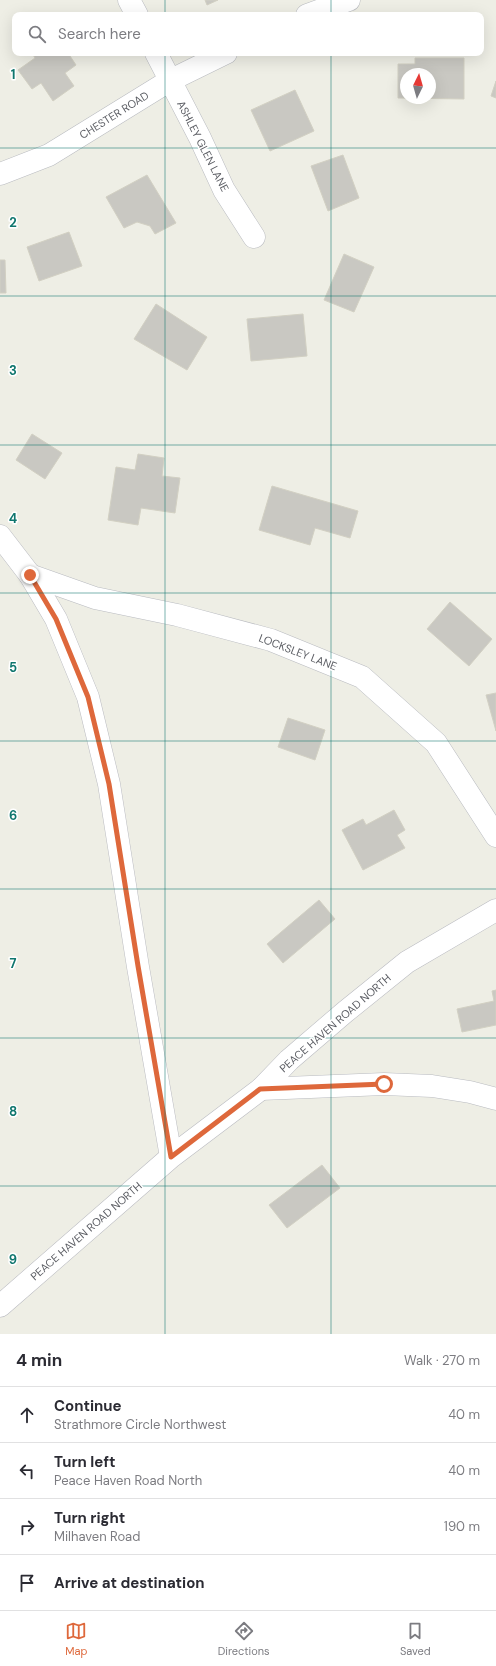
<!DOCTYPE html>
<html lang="en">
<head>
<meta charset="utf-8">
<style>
  body { margin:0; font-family:"DM Sans",sans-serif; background:#f7f7f7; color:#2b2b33 }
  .compass { position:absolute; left:400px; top:68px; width:36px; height:36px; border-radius:50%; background:#fff; box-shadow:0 4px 16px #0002; rotate:5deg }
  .stop { position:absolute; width:12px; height:12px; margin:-9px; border:3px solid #de683b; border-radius:50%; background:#fff }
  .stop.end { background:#de683b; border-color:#fff; box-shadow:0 1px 4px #0008 }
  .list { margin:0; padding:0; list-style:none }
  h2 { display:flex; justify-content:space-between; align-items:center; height:52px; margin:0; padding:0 16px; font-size:17px }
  h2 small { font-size:13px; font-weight:400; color:#7c7c81 }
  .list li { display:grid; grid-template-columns:26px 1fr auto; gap:12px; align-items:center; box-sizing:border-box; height:56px; padding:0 16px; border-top:1px solid #e1e1e2 }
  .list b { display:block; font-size:15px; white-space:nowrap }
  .list p { margin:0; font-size:13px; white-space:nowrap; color:#7c7c81 }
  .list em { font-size:13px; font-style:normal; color:#7c7c81 }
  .icon { flex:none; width:22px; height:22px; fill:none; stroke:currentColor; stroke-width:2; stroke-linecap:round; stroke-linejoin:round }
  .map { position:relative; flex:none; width:496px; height:1334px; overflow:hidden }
  .search { position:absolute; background:#fff; box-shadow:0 4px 16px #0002; left:12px; right:12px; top:12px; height:44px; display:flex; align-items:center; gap:10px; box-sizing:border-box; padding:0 14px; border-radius:8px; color:#7c7c81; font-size:15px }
  .sheet { height:276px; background:#fff }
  nav { display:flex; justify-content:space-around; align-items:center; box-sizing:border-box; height:56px; border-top:1px solid #e1e1e2; background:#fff; font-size:11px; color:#7c7c81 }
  nav a { display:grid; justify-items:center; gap:2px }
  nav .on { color:#de683b }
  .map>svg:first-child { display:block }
</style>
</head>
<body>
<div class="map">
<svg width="496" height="1334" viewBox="0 0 496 1334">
  <rect width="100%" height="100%" fill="#eeeee5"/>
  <!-- building -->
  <path fill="#c9c8c2" stroke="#d2d0c3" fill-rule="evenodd" d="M205,0H218L207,5Z
    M32,53H68L76,65L65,73L74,86L53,101L41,83L32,89L18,70L35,58Z
    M415,58H464V99L398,98V64H415ZM406,74H430V98H406Z
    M496,81V98L491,96Z
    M295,90L314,131L270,151L251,110Z
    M343,155L359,198L328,211L311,166Z
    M147,175L176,223L155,234L150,226L137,222L124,228L106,197Z
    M69,232L82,266L39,281L27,247Z
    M344,254L374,267L354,312L324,300Z
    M0,260H5L6,293H0Z
    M156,304L207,337L187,370L134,339Z
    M303,314L307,356L251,361L247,319Z
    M32,434L62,453L45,479L16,460Z
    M138,454L164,458L162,476L180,478L175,513L141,508L138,525L108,520L116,467L135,470Z
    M272,486L358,511L350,538L315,528L310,545L259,530Z
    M450,602L492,639L469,666L427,629Z
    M496,693V731L486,695Z
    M288,718L325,730L315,760L278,747Z
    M394,810L405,830L397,835L405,848L363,870L342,830L363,819L366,825Z
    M319,900L335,919L283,963L267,944Z
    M496,990V1025L462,1032L457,1009L494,1001L492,991Z
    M322,1165L340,1188L287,1228L269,1205Z"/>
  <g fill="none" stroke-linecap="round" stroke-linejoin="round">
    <defs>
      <path id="street" d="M129,0L137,15
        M307,15L349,0
        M156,53L200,138L224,190L254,237
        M0,174L49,155L169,81L226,53
        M30,575L95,598L177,615L271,640L362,677L436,743L496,836
        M261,1089L384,1084L432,1086L470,1092L496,1099"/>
      <path id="secondary" d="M0,536L30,575L56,619L88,697L109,784L138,967L171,1157
        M0,1306L171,1157L261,1089L289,1060L345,1012L407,962L496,910"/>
    </defs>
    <!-- street casing -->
    <use href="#street" stroke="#b9bbc0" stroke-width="23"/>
    <!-- secondary casing -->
    <use href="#secondary" stroke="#babbc1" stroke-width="23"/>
    <!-- street -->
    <use href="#street" stroke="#fff" stroke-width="22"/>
    <!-- secondary -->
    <use href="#secondary" stroke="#fff" stroke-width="22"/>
  </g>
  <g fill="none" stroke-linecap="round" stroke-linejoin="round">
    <!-- route -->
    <path stroke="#de683b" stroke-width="5" d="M30,575L56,619L88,697L109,784L138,966L171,1157L260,1089L384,1084"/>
  </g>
  <!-- grid -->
  <path fill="none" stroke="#0f766e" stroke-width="1" stroke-opacity="0.55" d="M165,0V15M331,0V15M165,53V1334M331,53V1334M0,148H496M0,296H496M0,445H496M0,593H496M0,741H496M0,889H496M0,1038H496M0,1186H496"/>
  <g text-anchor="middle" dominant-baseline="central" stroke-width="3" stroke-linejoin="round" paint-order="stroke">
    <!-- street labels -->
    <g font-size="11" fill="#5c5e64" stroke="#fff">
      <text transform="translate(114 115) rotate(-32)">CHESTER ROAD</text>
      <text transform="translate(203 146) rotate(63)">ASHLEY GLEN LANE</text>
      <text transform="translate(298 652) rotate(21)">LOCKSLEY LANE</text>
      <text transform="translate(335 1023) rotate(-41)">PEACE HAVEN ROAD NORTH</text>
      <text transform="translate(86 1231) rotate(-41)">PEACE HAVEN ROAD NORTH</text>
    </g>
  </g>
  <g font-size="13" text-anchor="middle" font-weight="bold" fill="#0f766e" stroke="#fff" stroke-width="3" stroke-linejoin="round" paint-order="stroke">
    <text x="13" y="79">1</text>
    <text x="13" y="227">2</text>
    <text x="13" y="375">3</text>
    <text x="13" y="523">4</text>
    <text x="13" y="672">5</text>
    <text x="13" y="820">6</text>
    <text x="13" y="968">7</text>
    <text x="13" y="1116">8</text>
    <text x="13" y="1264">9</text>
  </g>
</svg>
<svg class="compass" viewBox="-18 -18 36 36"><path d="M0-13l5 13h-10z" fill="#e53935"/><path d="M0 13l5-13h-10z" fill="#7c7c81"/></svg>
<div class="stop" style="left:384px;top:1084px"></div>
<div class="stop end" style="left:30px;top:575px"></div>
<div class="search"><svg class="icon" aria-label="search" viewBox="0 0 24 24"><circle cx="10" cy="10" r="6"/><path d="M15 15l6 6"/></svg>Search here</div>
</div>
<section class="sheet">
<h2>4 min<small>Walk · 270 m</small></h2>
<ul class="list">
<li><svg class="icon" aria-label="ahead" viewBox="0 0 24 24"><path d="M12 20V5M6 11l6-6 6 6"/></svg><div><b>Continue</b><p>Strathmore Circle Northwest</p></div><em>40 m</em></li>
<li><svg class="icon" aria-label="left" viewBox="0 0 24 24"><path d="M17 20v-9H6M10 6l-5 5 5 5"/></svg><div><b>Turn left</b><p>Peace Haven Road North</p></div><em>40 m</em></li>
<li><svg class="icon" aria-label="right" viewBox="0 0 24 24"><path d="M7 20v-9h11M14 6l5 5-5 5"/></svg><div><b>Turn right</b><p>Milhaven Road</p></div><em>190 m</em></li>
<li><svg class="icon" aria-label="arrive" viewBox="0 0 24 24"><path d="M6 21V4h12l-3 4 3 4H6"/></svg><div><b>Arrive at destination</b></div></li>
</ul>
</section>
<nav>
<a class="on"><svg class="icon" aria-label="map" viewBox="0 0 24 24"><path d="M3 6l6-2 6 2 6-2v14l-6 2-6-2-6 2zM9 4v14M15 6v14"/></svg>Map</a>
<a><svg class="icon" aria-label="directions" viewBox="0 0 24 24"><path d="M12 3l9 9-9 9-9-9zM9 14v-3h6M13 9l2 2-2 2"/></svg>Directions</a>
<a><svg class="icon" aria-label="saved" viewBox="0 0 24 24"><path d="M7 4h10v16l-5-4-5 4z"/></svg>Saved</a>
</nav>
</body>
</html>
